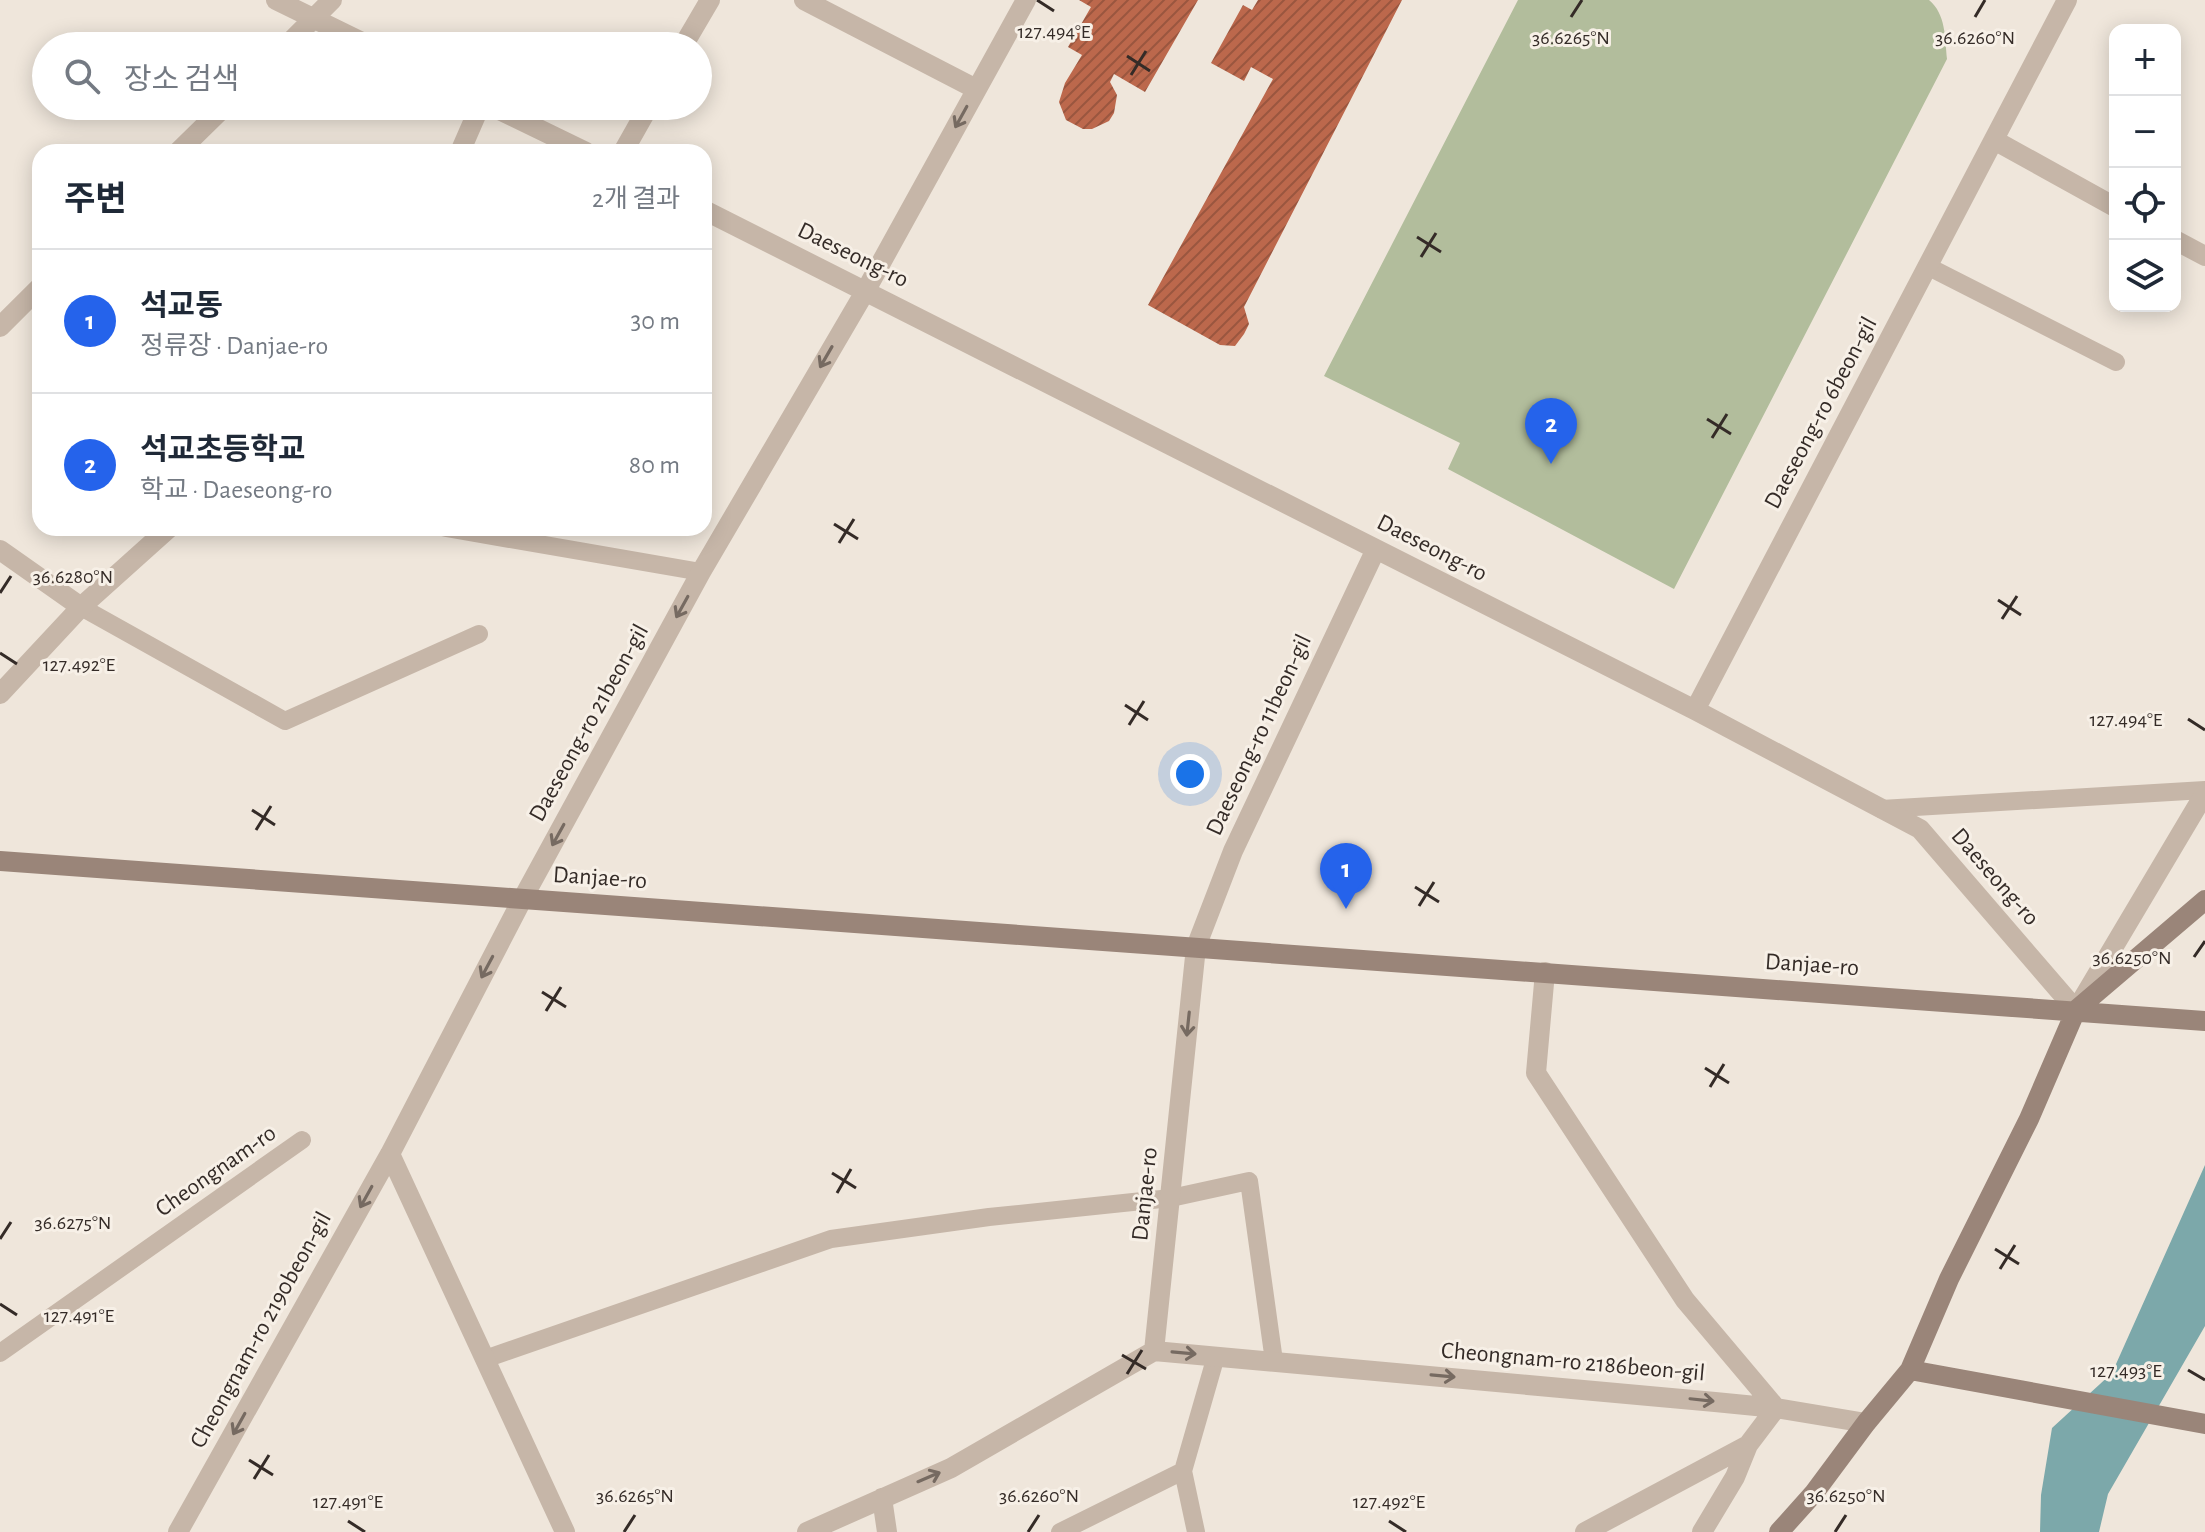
<!DOCTYPE html>
<html lang="ko">
<head>
<meta charset="utf-8">
<style>
  body { margin:0; font-family:"Alegreya Sans","Noto Sans KR",sans-serif; background:#f6f6f7; color:#1f2937 }
  .controls { position:absolute; right:24px; top:24px; display:grid; overflow:hidden; border-radius:16px; box-shadow:0 4px 20px #0003 }
  .controls button { width:72px; height:72px; display:grid; place-items:center; padding:0; border:0; border-bottom:2px solid #e0e1e3; background:#fff; color:#1f2937; font:40px sans-serif }
  .you { position:absolute; left:1190px; top:774px; width:28px; height:28px; margin:-20px; border:6px solid #fff; border-radius:50%; background:#1a73e8; box-shadow:0 0 0 12px #1a73e833 }
  .badge { display:grid; place-items:center; width:52px; height:52px; border-radius:50%; background:#2563eb; color:#fff; font-size:26px; font-weight:700 }
  .pin { position:absolute; translate:-50% -66px; filter:drop-shadow(0 2px 4px #0008) }
  .pin::after { content:''; position:absolute; top:42px; width:28px; height:24px; background:inherit; clip-path:polygon(0 0,100% 0,50% 100%) }
  .list { margin:0; padding:0; list-style:none }
  h2 { display:flex; justify-content:space-between; align-items:center; height:104px; margin:0; padding:0 32px; font-size:34px }
  h2 small { font-size:26px; font-weight:400; color:#747a83 }
  .list li { display:grid; grid-template-columns:52px 1fr auto; gap:24px; align-items:center; box-sizing:border-box; height:144px; padding:0 32px; border-top:2px solid #e0e1e3 }
  .list b { display:block; font-size:30px; white-space:nowrap }
  .list p { margin:0; font-size:26px; white-space:nowrap; color:#747a83 }
  .list em { font-size:26px; font-style:normal; color:#747a83 }
  .icon { flex:none; width:44px; height:44px; fill:none; stroke:currentColor; stroke-width:2; stroke-linecap:round; stroke-linejoin:round }
  .map { position:relative; flex:none; width:2205px; height:1532px; overflow:hidden }
  .search { position:absolute; background:#fff; box-shadow:0 4px 20px #0003; left:32px; top:32px; width:680px; height:88px; display:flex; align-items:center; gap:20px; box-sizing:border-box; padding:0 28px; border-radius:44px; color:#747a83; font-size:30px }
  .panel { position:absolute; background:#fff; box-shadow:0 4px 20px #0003; left:32px; top:144px; width:680px; height:392px; border-radius:24px }
  .map>svg:first-child { display:block }
</style>
</head>
<body>
<div class="map">
<svg width="2205" height="1532" viewBox="0 0 2205 1532">
  <defs>
    <pattern id="building-hatch" width="6" height="6" patternUnits="userSpaceOnUse" patternTransform="scale(2)"><rect width="6" height="6" fill="#bc684c"/><path d="M-1 1l2-2M0 6l6-6M5 7l2-2" fill="none" stroke="#9a563f"/></pattern>
  </defs>
  <rect width="100%" height="100%" fill="#efe6db"/>
  <!-- garden -->
  <path fill="#b2bd9c" d="M1518,0H1929C1946,14 1945,38 1947,59L1674,589L1448,469L1460,443L1324,376Z"/>
  <!-- water -->
  <path fill="#7ca8aa" d="M2205,1165V1326L2108,1494L2099,1532H2040L2041,1495L2052,1428L2112,1373Z"/>
  <!-- building -->
  <path fill="url(#building-hatch)" d="M1079,0H1198L1145,92L1114,74L1110,82L1117,95L1114,113L1109,121L1092,129H1083L1066,120L1059,102L1065,83L1082,55L1068,47L1091,7Z
    M1258,0H1402L1244,307L1249,324L1244,334L1235,346L1220,345L1148,305L1273,79L1251,67L1244,81L1211,63L1243,5L1252,10Z"/>
  <g fill="none" stroke-linecap="round" stroke-linejoin="round">
    <!-- lane -->
    <path stroke="#c6b6a8" stroke-width="18" d="M1927,266L2116,362
      M446,528L701,572
      M81,607L285,721L479,634
      M1881,809L2205,790
      M0,1353L302,1140
      M485,1359L831,1239L989,1217L1171,1198L1249,1181L1274,1361
      M1183,1471L1196,1532
      M1060,1532L1183,1471L1216,1356"/>
    <!-- street -->
    <path stroke="#c6b6a8" stroke-width="20" d="M276,0L370,46
      M804,0L976,89
      M286,46L332,0
      M683,46L710,0
      M491,106L586,152
      M1994,140L2115,207
      M178,152L225,106
      M460,152L480,106
      M623,152L649,106
      M704,210L1695,710L1920,829L2076,1010L2205,793
      M2175,240L2205,256
      M0,327L40,287
      M0,550L81,607
      M0,694L81,607L169,528
      M1695,710L2067,0
      M1545,972L1536,1073L1685,1300L1776,1408L1748,1445L1585,1532
      M390,1154L565,1532
      M1154,1351L1196,947L1233,851L1376,549
      M882,1498L887,1532
      M178,1532L390,1154L523,898L701,572L866,290L1026,0
      M807,1532L951,1468L1154,1351L1715,1402L1776,1408L1866,1423
      M1702,1532L1735,1477L1748,1445"/>
    <!-- secondary -->
    <path stroke="#9a8579" stroke-width="20" d="M0,861L2205,1021
      M1910,1370L2205,1424
      M1779,1532L1814,1493L1866,1423L1910,1370L1949,1279L2029,1119L2076,1010L2205,900"/>
  </g>
  <!-- one-way arrows -->
  <defs><path id="oneway-shaft" d="M-6 0H5M1.5-3L5.5 0L1.5 3" fill="none" stroke-width="1.6" stroke-linecap="round" stroke-linejoin="round" transform="scale(2)"/></defs>
  <g stroke="#766a61">
    <use href="#oneway-shaft" transform="translate(961 117) rotate(119)"/>
    <use href="#oneway-shaft" transform="translate(826 357) rotate(120)"/>
    <use href="#oneway-shaft" transform="translate(682 607) rotate(119)"/>
    <use href="#oneway-shaft" transform="translate(558 835) rotate(119)"/>
    <use href="#oneway-shaft" transform="translate(487 967) rotate(118)"/>
    <use href="#oneway-shaft" transform="translate(1188 1024) rotate(96)"/>
    <use href="#oneway-shaft" transform="translate(366 1197) rotate(119)"/>
    <use href="#oneway-shaft" transform="translate(1184 1353) rotate(5)"/>
    <use href="#oneway-shaft" transform="translate(1443 1376) rotate(5)"/>
    <use href="#oneway-shaft" transform="translate(1702 1400) rotate(6)"/>
    <use href="#oneway-shaft" transform="translate(239 1424) rotate(119)"/>
    <use href="#oneway-shaft" transform="translate(929 1477) rotate(-23)"/>
  </g>
  <!-- ticks -->
  <path fill="none" stroke="#342b27" stroke-width="3" d="M1037,0L1054,11M1571,17L1582,0M1975,17L1985,0M1127,56L1150,71M1131,75L1146,51M1417,237L1441,252M1421,257L1436,233M1707,419L1731,434M1712,438L1727,414M834,524L858,539M839,543L854,519M0,593L11,576M1998,600L2021,615M2002,619L2017,596M0,653L17,664M1125,705L1148,720M2188,719L2205,730M1129,725L1144,701M252,810L275,825M256,830L271,806M1415,887L1439,902M1419,906L1434,882M2194,957L2205,941M542,992L566,1007M546,1011L561,987M1705,1068L1729,1083M1710,1087L1724,1064M832,1173L856,1188M837,1193L851,1169M0,1239L11,1222M1995,1249L2019,1264M2000,1269L2015,1245M0,1304L17,1315M1122,1355L1146,1369M2188,1370L2205,1380M1127,1374L1142,1350M249,1460L273,1475M254,1479L269,1455M348,1521L365,1532M1389,1521L1406,1532M624,1532L635,1515M1028,1532L1039,1515M1835,1532L1846,1515"/>
  <g text-anchor="middle" dominant-baseline="central" stroke-width="6" stroke-linejoin="round" paint-order="stroke">
    <!-- street labels -->
    <g font-size="24" fill="#342b27" stroke="#f7f0e7">
      <text transform="translate(853 255) rotate(26)">Daeseong-ro</text>
      <text transform="translate(1821 413) rotate(-62)">Daeseong-ro 6beon-gil</text>
      <text transform="translate(1432 548) rotate(27)">Daeseong-ro</text>
      <text transform="translate(589 723) rotate(-61)">Daeseong-ro 21beon-gil</text>
      <text transform="translate(1259 735) rotate(-65)">Daeseong-ro 11beon-gil</text>
      <text transform="translate(1995 877) rotate(49)">Daeseong-ro</text>
      <text transform="translate(600 878) rotate(4)">Danjae-ro</text>
      <text transform="translate(1812 965) rotate(4)">Danjae-ro</text>
      <text transform="translate(216 1171) rotate(-35)">Cheongnam-ro</text>
      <text transform="translate(1145 1194) rotate(-84)">Danjae-ro</text>
      <text transform="translate(261 1330) rotate(-61)">Cheongnam-ro 2190beon-gil</text>
      <text transform="translate(1573 1362) rotate(5)">Cheongnam-ro 2186beon-gil</text>
    </g>
  </g>
  <g font-size="20" text-anchor="middle" fill="#342b27" stroke="#f7f0e7" stroke-width="6" stroke-linejoin="round" paint-order="stroke">
    <text x="1054" y="38">127.494°E</text>
    <text x="1571" y="44">36.6265°N</text>
    <text x="1975" y="44">36.6260°N</text>
    <text x="73" y="583">36.6280°N</text>
    <text x="79" y="671">127.492°E</text>
    <text x="2126" y="726">127.494°E</text>
    <text x="2132" y="964">36.6250°N</text>
    <text x="73" y="1229">36.6275°N</text>
    <text x="79" y="1322">127.491°E</text>
    <text x="2126" y="1377">127.493°E</text>
    <text x="635" y="1502">36.6265°N</text>
    <text x="1039" y="1502">36.6260°N</text>
    <text x="1846" y="1502">36.6250°N</text>
    <text x="348" y="1508">127.491°E</text>
    <text x="1389" y="1508">127.492°E</text>
  </g>
</svg>
<div class="controls">
<button>+</button>
<button>−</button>
<button><svg class="icon" aria-label="locate" viewBox="0 0 24 24"><circle cx="12" cy="12" r="6"/><path d="M12 2v4M12 18v4M2 12h4M18 12h4"/></svg></button>
<button><svg class="icon" aria-label="layers" viewBox="0 0 24 24"><path d="M12 4l9 5-9 5-9-5zM3 14l9 5 9-5"/></svg></button>
</div>
<div class="you"></div>
<div class="pin badge" style="left:1346px;top:909px">1</div>
<div class="pin badge" style="left:1551px;top:464px">2</div>
<div class="search"><svg class="icon" aria-label="search" viewBox="0 0 24 24"><circle cx="10" cy="10" r="6"/><path d="M15 15l6 6"/></svg>장소 검색</div>
<section class="panel">
<h2>주변<small>2개 결과</small></h2>
<ul class="list">
<li><span class="badge">1</span><div><b>석교동</b><p>정류장 · Danjae-ro</p></div><em>30 m</em></li>
<li><span class="badge">2</span><div><b>석교초등학교</b><p>학교 · Daeseong-ro</p></div><em>80 m</em></li>
</ul>
</section>
</div>
</body>
</html>
